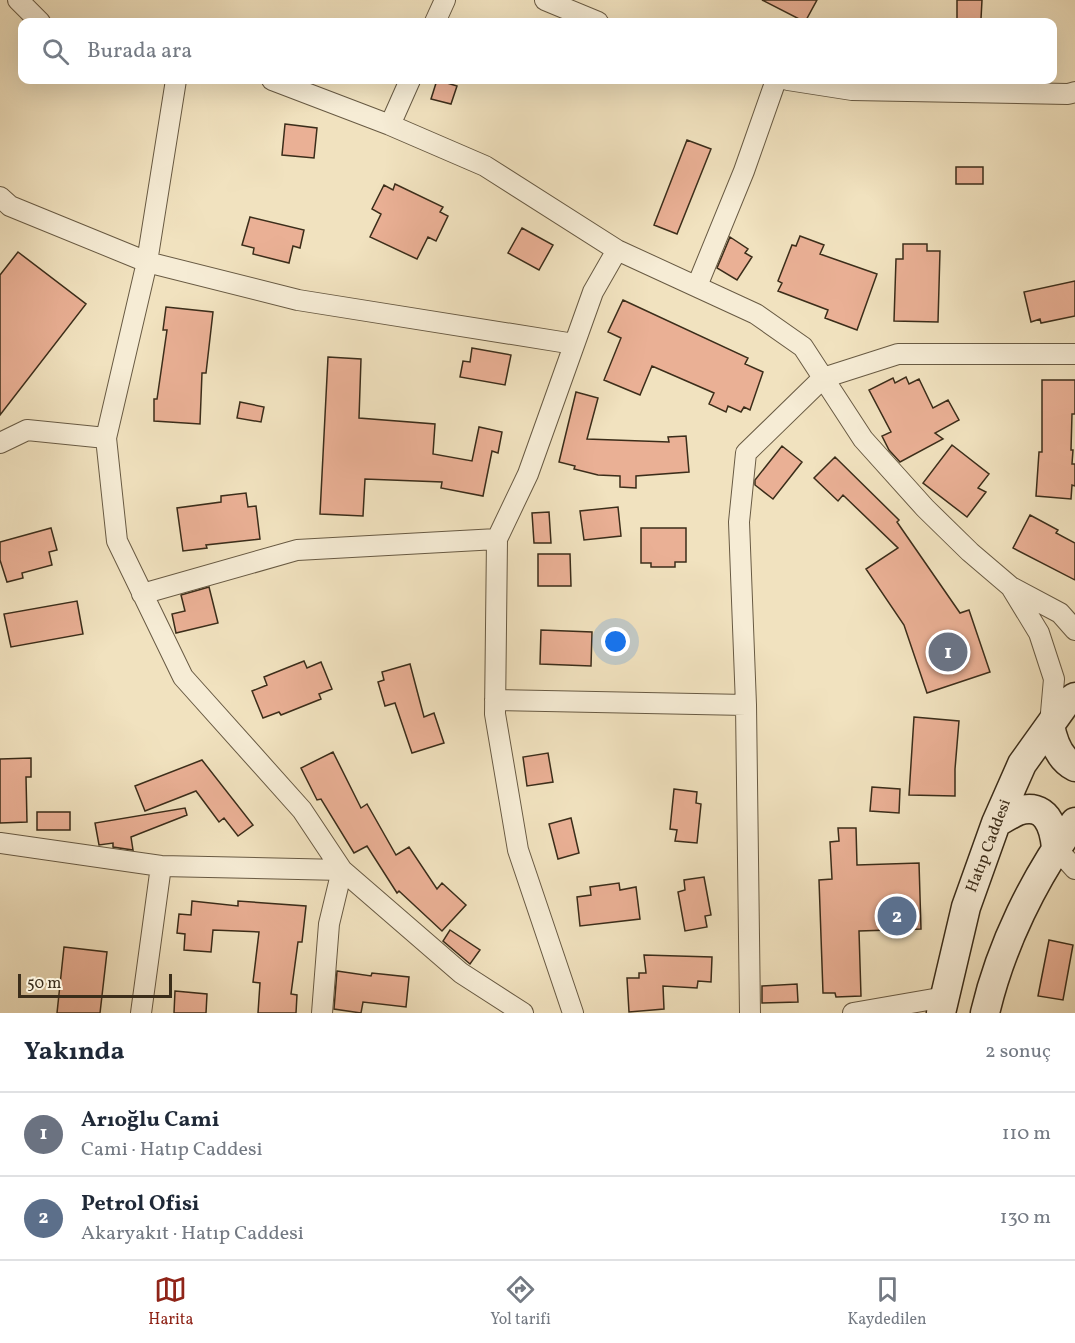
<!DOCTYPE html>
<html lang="tr">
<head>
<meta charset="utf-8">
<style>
  body { margin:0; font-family:Vollkorn,serif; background:#f2f2f3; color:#1f2937 }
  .scale { position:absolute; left:18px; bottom:15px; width:154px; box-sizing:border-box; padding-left:6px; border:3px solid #3b2d1a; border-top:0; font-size:16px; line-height:21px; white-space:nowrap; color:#3b2d1a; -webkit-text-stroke:4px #f6ecd5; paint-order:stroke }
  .you { position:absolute; left:616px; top:642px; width:21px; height:21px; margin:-15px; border:4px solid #fff; border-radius:50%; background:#1a73e8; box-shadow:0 0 0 9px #1a73e833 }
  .badge { display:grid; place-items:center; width:39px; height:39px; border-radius:50%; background:#8f2418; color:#fff; font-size:20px; font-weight:700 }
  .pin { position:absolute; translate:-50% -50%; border:3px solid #fff; box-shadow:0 2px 6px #0006 }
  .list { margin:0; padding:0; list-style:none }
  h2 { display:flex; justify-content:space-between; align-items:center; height:78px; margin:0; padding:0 24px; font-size:26px }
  h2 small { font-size:20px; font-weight:400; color:#747a83 }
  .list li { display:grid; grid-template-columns:39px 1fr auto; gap:18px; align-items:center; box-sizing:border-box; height:84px; padding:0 24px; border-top:2px solid #e0e1e3 }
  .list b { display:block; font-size:22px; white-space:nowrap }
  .list p { margin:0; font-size:20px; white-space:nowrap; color:#747a83 }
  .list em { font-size:20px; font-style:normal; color:#747a83 }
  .icon { flex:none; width:33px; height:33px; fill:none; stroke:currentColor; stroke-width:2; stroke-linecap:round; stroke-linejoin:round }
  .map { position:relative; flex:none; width:1075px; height:1013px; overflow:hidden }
  .search { position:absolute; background:#fff; box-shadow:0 6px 24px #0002; left:18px; right:18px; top:18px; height:66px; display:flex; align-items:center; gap:15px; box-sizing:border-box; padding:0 21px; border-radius:12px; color:#747a83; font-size:22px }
  .sheet { height:246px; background:#fff }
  nav { display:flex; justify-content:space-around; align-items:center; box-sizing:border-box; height:84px; border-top:2px solid #e0e1e3; background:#fff; font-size:16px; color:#747a83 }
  nav a { display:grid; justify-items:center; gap:3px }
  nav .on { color:#8f2418 }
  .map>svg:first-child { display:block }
</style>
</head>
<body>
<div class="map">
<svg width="1075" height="1013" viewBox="0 0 1075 1013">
  <rect width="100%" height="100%" fill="#f1e2bf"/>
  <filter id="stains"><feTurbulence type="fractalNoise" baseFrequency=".00333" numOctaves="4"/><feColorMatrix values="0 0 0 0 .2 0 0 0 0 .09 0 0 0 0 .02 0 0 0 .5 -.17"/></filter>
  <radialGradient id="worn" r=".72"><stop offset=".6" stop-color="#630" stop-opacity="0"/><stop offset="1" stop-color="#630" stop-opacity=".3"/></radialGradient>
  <!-- building -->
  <path fill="#eab095" stroke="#3b2d1a" stroke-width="1.5" d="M762,0H817L805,22Z
    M957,0H982L981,19H957Z
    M437,80L457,86L451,104L431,99Z
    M285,124L317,128L314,158L282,155Z
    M687,140L711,149L677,234L654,225Z
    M956,167H983V184H956Z
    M395,184L443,207L440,212L448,216L436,241L428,237L417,259L370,237L381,214L372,209L384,185L393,190Z
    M250,217L304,230L300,248L293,246L289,263L253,254L254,248L242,245Z
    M522,228L553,245L539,270L508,253Z
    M800,236L824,245L820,254L877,274L857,330L825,318L828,310L778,291L782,283L778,281L792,245L796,246Z
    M730,237L748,249L745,253L752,257L737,280L717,268Z
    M903,244H927V251H940L938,322L894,321L896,259H903Z
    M18,252L86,304L0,415V275Z
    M1075,281V316L1041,323L1040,319L1031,322L1024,292Z
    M623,300L748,358L745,364L763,372L750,410L744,407L741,412L728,406L726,412L709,404L714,393L652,366L640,395L604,380L621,338L608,332Z
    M166,307L213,312L206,373H202L200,424L154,421V399H157L167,330H163Z
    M472,348L511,355L505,385L460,377L463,361L470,362Z
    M328,357L361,359L359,418L435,424L433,454L472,461L479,427L502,432L498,453L492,451L483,496L441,488L442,482L365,479L363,516L320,514Z
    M906,377L909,384L919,379L933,408L948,400L959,420L935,433L943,439L900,462L889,450L882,436L891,432L869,390L893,378L895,383Z
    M1042,380H1075V414H1072L1071,450H1073L1072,464H1075V486L1072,485L1071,499L1036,496L1039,452H1042Z
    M576,392L598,398L587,439L669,442L668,437L686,436L689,472L636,476V488L620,487V476L598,475L574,469L575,466L559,462Z
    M240,402L264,407L261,422L237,418Z
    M952,445L989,474L978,488L986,492L967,517L923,483Z
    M782,446L802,462L773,499L755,485V480Z
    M835,457L899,520L897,522L960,613L969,610L990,672L927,693L904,625L866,569L898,548L843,495L838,501L814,478Z
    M246,493L248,507L256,506L260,539L206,545L207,548L183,551L177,508L221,502V496Z
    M618,507L621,536L584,540L580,511Z
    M549,512L551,543H534L532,513Z
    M1030,515L1058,530L1056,533L1075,543V580L1013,548Z
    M51,528L57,550L49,552L52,565L22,573L23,578L7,582L0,560V542Z
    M641,528H686V562H675V567H651V563H641Z
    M538,554H570L571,586H538Z
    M209,587L218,623L176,633L172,614L185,611L181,595Z
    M77,601L83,634L11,647L4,614Z
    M541,630L592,632L591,666L540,664Z
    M304,661L307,668L321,662L332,689L319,694L321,699L281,715L279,712L263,718L252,691L267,685L264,677Z
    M410,664L424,717L434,713L444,743L412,753L395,703L385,706L378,682L384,680L382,672Z
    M914,717L959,721L955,769V796L909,795Z
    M333,752L361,808L367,804L396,855L409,847L437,889L442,883L466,905L442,931L399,891L397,893L367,846L354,853L321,799L317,800L301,768Z
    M548,753L553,782L527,786L523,757Z
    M31,758V777H26L27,822L0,823V759Z
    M202,760L253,825L238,836L224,818L219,822L196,791L145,811L135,786Z
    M872,787L900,789L899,813L870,811Z
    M674,789L697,792L696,803L701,804L697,843L675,841L677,830L670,829Z
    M185,808L187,815L131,837L133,850L113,847V843L99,845L95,823Z
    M37,812H70V830H37Z
    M571,818L579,853L558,859L549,824Z
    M838,828H856L857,865L919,863L921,929L859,931L861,996L836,997L835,993H823L819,880L832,879L830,842L839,841Z
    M704,877L711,915L705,916L707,927L685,931L678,892L685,890L684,880Z
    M619,883L620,890L636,887L640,919L580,926L577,897L591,895L590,887Z
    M192,901L238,906V901L306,906L302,942H298L291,994L297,995L296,1013H258L260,983L253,982L259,932L213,930L211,952L184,950L185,934L177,933L179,914L191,915Z
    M450,930L480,950L470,964L443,941Z
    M1049,940L1073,945L1063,1000L1038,996Z
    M64,947L107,952L100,1013H57Z
    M644,955L712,957L711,982L698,981L697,988L663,986L664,1009L629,1012L627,978H639V973H646Z
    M337,971L371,976L372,973L409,977L406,1007L363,1002L361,1013L334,1009Z
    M797,984L798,1002L762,1003V986Z
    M175,991L207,994L206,1013H174Z"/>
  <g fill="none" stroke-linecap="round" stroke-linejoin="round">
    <defs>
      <path id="minor" d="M18,0L40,22
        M545,0L598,22
        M435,22L445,0
        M176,80L147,262L298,300L574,344
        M272,80L390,125L485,166L617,250L756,314L803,347L863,439L925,508L970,552L1011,587L1060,613L1075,630
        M788,80L852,90L1068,94L1075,92
        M390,125L410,80
        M0,197L10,206L147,262L106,438
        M697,286L744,171L776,80
        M0,443L27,430L106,438L117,541L183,677L302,810L342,870L329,924L322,1013
        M497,539L528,474L593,292L617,250
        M1011,587L1039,633L1054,679L1050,724
        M142,594L297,550L497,539L495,714L518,850L573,1013
        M495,700L746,705L739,522L746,453L823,378L898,354H1075
        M746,705L750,1013
        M0,843L161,866L342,870L461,973L523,1013
        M1056,848L1075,869
        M141,1013L161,866
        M853,1013L945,997"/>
      <path id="secondary" d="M1050,725C1053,741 1059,759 1075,767
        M996,823C1003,819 1011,814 1018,811C1046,802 1054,826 1056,848
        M941,1013L966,907L996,823L1022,764L1065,704L1075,697
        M985,1013C1001,945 1034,878 1075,822"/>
    </defs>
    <!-- minor casing -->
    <use href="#minor" stroke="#685a43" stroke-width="22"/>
    <!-- secondary casing -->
    <use href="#secondary" stroke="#3b2d1a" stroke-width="31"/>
    <!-- minor -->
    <use href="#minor" stroke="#f6ecd5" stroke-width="20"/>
    <!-- secondary -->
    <use href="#secondary" stroke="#f6ecd5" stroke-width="28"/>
  </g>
  <g text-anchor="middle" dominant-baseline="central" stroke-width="6" stroke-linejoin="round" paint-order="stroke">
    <!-- street labels -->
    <g font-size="16" fill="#3b2d1a" stroke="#f6ecd5">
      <text transform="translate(989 846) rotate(-69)">Hatıp Caddesi</text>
    </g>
  </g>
  <rect width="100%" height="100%" filter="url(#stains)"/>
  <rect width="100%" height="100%" fill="url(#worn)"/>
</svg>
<div class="scale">50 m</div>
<div class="you"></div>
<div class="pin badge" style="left:948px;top:652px;background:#6b7280">1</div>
<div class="pin badge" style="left:897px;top:916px;background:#5c6f8a">2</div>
<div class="search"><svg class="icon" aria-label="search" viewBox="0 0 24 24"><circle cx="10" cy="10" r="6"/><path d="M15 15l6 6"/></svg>Burada ara</div>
</div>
<section class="sheet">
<h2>Yakında<small>2 sonuç</small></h2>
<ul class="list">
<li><span class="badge" style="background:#6b7280">1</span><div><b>Arıoğlu Cami</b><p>Cami · Hatıp Caddesi</p></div><em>110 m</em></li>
<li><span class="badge" style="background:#5c6f8a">2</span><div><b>Petrol Ofisi</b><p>Akaryakıt · Hatıp Caddesi</p></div><em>130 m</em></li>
</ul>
</section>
<nav>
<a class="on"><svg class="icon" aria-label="map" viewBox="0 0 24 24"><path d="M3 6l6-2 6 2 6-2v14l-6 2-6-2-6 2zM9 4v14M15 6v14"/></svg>Harita</a>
<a><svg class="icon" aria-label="directions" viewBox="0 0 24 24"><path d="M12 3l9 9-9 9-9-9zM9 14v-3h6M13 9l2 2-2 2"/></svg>Yol tarifi</a>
<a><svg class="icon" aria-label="saved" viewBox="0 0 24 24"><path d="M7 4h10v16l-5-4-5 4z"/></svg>Kaydedilen</a>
</nav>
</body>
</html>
